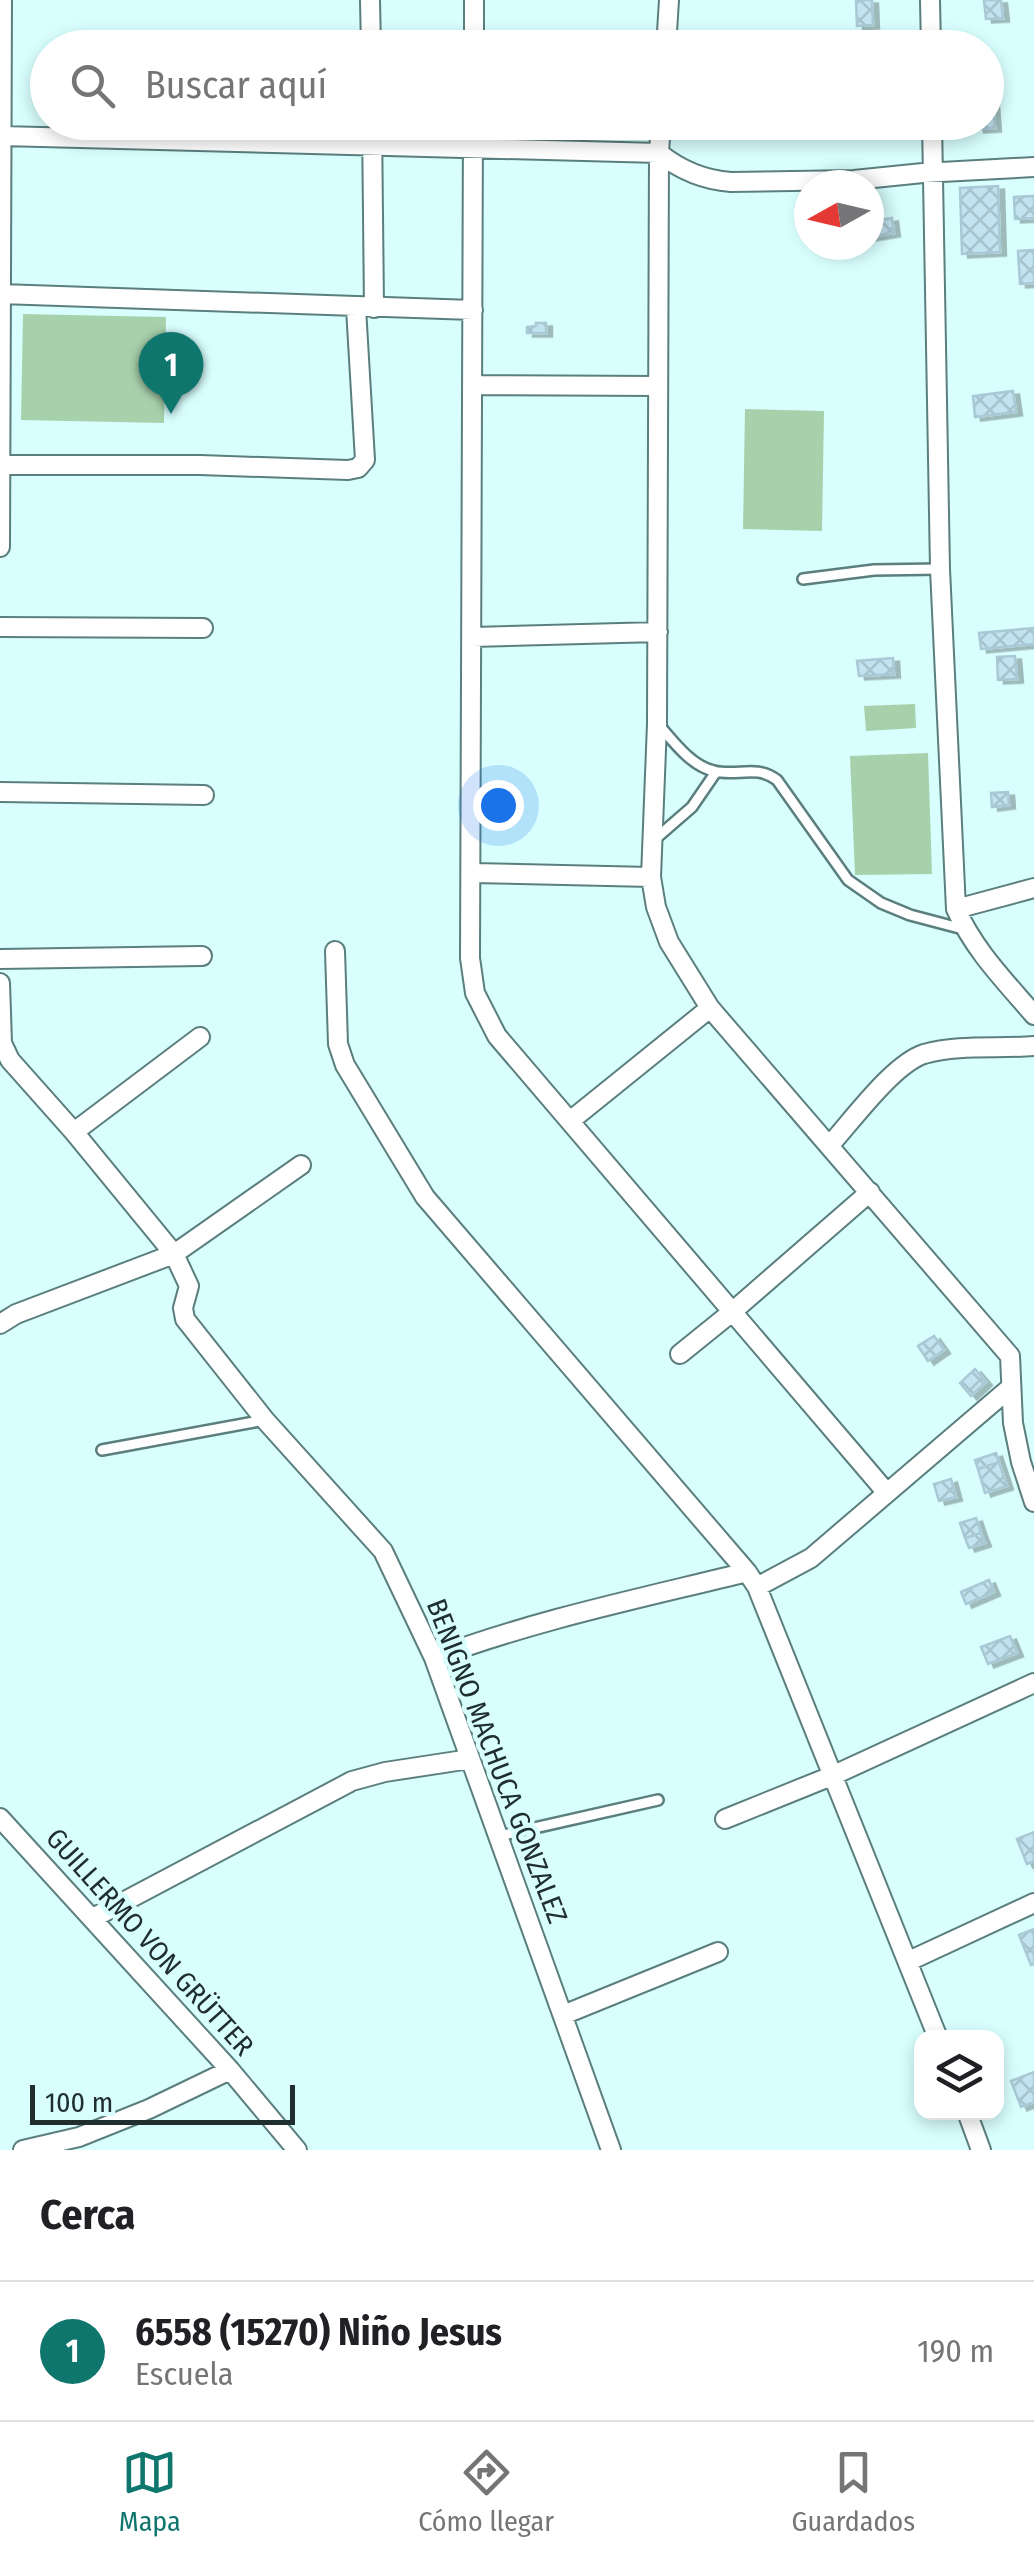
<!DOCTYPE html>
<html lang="es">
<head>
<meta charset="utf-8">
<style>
  body { margin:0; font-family:"Fira Sans Condensed",sans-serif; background:#f2f2f2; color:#202124 }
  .controls { position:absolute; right:30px; bottom:30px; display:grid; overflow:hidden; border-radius:20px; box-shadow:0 5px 15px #0003 }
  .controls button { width:90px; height:90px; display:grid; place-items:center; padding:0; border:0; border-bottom:2px solid #e0e0e0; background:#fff; color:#202124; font:50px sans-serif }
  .compass { position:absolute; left:794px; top:170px; width:90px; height:90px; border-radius:50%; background:#fff; box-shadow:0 5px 15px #0003; rotate:262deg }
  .scale { position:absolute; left:30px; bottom:25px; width:265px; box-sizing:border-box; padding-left:10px; border:5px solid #202e2f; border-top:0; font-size:28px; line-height:35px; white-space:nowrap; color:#202e2f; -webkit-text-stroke:8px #d8fefe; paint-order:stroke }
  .you { position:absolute; left:498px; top:805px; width:35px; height:35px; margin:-25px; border:8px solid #fff; border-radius:50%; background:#1a73e8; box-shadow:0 0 0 15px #1a73e833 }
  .badge { display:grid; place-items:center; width:65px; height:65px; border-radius:50%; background:#0f766e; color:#fff; font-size:32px; font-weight:700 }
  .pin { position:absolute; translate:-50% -82px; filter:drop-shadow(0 2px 5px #0008) }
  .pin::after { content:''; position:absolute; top:52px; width:35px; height:30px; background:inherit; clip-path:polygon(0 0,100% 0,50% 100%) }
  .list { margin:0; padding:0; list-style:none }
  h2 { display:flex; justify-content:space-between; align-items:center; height:130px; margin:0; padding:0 40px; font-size:42px }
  h2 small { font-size:32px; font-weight:400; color:#757577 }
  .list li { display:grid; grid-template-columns:65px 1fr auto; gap:30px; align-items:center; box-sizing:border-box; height:140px; padding:0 40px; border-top:2px solid #e0e0e0 }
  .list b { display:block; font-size:38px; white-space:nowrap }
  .list p { margin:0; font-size:32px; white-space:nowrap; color:#757577 }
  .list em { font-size:32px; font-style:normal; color:#757577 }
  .icon { flex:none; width:55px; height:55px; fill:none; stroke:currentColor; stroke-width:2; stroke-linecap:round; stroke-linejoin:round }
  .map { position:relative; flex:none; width:1034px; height:2150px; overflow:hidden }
  .search { position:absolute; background:#fff; box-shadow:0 5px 15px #0003; left:30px; right:30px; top:30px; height:110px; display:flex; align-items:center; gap:25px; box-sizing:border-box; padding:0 35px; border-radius:55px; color:#757577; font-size:38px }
  .sheet { height:270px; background:#fff }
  nav { display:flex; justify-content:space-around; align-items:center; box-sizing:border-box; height:140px; border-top:2px solid #e0e0e0; background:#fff; font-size:28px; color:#757577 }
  nav a { display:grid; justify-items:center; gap:5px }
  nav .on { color:#0f766e }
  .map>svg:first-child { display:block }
</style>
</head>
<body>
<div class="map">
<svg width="1034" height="2150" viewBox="0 0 1034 2150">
  <defs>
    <pattern id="building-cross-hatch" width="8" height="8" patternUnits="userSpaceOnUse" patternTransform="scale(2.5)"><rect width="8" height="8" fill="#c2e3f0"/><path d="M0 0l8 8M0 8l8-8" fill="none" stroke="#a6c3ce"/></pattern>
    <filter id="shadow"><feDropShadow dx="6" dy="3.5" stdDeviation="0" flood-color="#0004"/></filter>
  </defs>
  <rect width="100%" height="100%" fill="#d8fefe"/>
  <!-- grass -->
  <path fill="#a7d1ab" d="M23,314L166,317L164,423L21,420Z
    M745,409L824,411L822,531L743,529Z
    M915,704L916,728L866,731L864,706Z
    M928,753L932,874L855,875L850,756Z"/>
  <!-- building -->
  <path fill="url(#building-cross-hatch)" stroke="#a8c9d5" stroke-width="2.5" filter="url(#shadow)" d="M856,0H872L873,25L857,26Z
    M984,0H1001L1003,18L986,19Z
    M993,102L995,128L978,129L977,122H986V103Z
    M998,186L1000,252L962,254L960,188Z
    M1034,196V218L1015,219L1014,197Z
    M892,218L894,233L869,237V222Z
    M1034,250V283L1020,284L1018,251Z
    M536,323H546V333H527V327L536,326Z
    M1013,391L1016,412L975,417L973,396Z
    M1034,628V644L981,649L979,633Z
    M1015,656L1017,679L998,680L997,657Z
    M893,658L894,674L859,676L857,661Z
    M1008,792L1009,805L992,807L991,793Z
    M934,1336L944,1350L928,1361L918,1346Z
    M975,1369L986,1382L971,1396L960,1383Z
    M996,1453L999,1462L978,1469L975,1460Z
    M999,1462L1007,1486L985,1493L978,1469Z
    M951,1479L956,1497L939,1501L934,1484Z
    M976,1518L981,1533L965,1538L960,1523Z
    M981,1533L985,1543L969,1548L965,1538Z
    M989,1580L994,1592L966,1604L961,1592Z
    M1010,1636L1017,1653L988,1664L981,1647Z
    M1034,1832V1861L1027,1864L1017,1839Z
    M1034,1929V1964L1031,1965L1019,1935Z
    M1034,2072V2102L1021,2107L1011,2081Z"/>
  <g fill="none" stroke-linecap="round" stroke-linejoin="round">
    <defs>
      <path id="lane" d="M803,579L874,570L940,569
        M658,724C673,741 691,766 714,771C737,777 756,764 777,780L848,880L881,903L910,915L963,929
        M654,840L692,807L716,772
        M102,1450L265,1420
        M499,1836L658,1800"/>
      <path id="street" d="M370,0L371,48
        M930,0L931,48
        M474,48V0
        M666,48L669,0
        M372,122L374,308
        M473,122L470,958L475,993L497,1036L887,1493
        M661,122L659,153L657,724L651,877L656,907L669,942L710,1008L1010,1356L1013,1423L1021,1462L1034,1502
        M932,122L940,569L956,909C974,950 1005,981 1034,1015
        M2,136L659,153C680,170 703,180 731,182L854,180L923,173L1034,167
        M1,294L473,310
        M473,385L658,386
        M0,465H200L348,470L358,468L365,460L356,308
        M0,547L2,0
        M0,627L203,628
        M472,637L658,632
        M0,792L204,795
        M472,873L651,877
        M956,909L1034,888
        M335,951L338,1044L345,1065L425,1197L747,1572L757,1587L938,2038
        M0,959L202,956
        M0,983L2,1043L10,1060L74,1132L174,1254L189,1286L183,1308L185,1319L265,1420L383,1551L434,1658L611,2150
        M570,1121L710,1008
        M74,1132L200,1037
        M829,1146C852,1121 893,1064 924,1054C959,1044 998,1049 1034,1046
        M0,1324L16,1314L174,1254L301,1165
        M680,1354L732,1312L870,1192
        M757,1587L811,1558L1011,1387
        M434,1658C535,1620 642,1598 747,1572
        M0,1818L230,2070L297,2150
        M725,1819L834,1775L1034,1683
        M93,1918L352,1781L385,1772L470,1759
        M909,1961L1034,1903
        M563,2015L718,1952
        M967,2112L981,2150
        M23,2150L79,2137L149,2109L230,2070"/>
    </defs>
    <!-- lane casing -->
    <use href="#lane" stroke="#5b7e7e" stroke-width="14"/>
    <!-- street casing -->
    <use href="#street" stroke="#5b7e7e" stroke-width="22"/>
    <!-- lane -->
    <use href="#lane" stroke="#fff" stroke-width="9"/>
    <!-- street -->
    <use href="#street" stroke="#fff" stroke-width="18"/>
  </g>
  <g text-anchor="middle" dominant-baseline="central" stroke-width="9" stroke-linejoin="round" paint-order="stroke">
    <!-- street labels -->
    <g font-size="28" fill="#202e2f" stroke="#d8fefe">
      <text transform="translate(497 1761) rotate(69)">BENIGNO MACHUCA GONZALEZ</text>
      <text transform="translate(150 1942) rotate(48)">GUILLERMO VON GRÜTTER</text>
    </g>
  </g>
</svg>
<div class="controls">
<button><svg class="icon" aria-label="layers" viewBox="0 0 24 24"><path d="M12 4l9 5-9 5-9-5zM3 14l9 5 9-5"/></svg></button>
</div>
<svg class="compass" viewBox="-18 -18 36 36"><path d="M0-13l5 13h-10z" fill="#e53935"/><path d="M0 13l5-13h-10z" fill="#757577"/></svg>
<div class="scale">100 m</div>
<div class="you"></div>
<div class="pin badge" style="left:171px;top:414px">1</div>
<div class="search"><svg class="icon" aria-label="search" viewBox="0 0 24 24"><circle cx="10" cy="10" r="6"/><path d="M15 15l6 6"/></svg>Buscar aquí</div>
</div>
<section class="sheet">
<h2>Cerca<small></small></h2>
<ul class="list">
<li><span class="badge">1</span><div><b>6558 (15270) Niño Jesus</b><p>Escuela</p></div><em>190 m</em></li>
</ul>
</section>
<nav>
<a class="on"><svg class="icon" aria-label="map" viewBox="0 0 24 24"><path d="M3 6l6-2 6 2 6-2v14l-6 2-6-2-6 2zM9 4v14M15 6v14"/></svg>Mapa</a>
<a><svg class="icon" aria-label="directions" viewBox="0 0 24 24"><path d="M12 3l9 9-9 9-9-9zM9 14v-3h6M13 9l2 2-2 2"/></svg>Cómo llegar</a>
<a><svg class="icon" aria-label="saved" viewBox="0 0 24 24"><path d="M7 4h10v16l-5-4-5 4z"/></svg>Guardados</a>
</nav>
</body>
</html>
